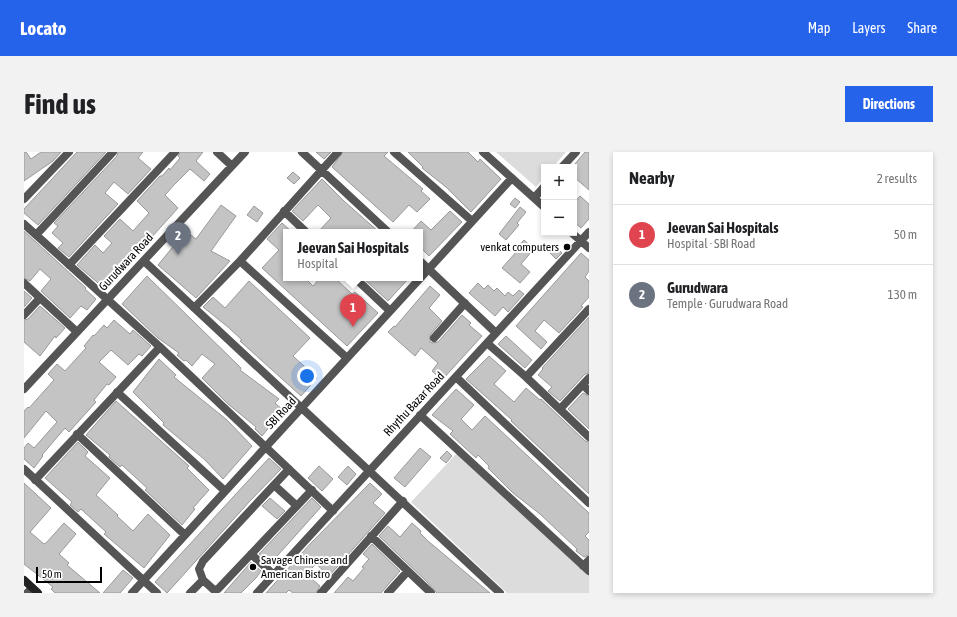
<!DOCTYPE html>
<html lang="en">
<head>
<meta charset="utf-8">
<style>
  body { margin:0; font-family:"Asap Condensed",sans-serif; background:#f2f2f2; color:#202124 }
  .controls { position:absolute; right:12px; top:12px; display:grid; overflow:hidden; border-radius:0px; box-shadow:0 2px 6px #0003 }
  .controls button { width:36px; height:36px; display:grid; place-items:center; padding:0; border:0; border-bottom:1px solid #e0e0e0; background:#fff; color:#202124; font:20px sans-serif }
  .scale { position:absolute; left:12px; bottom:10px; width:66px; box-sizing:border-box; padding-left:4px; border:2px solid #000; border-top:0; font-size:11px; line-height:14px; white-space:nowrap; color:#000; -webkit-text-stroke:3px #fff; paint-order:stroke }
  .you { position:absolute; left:283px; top:224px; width:14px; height:14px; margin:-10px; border:3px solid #fff; border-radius:50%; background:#1a73e8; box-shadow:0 0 0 6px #1a73e833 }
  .badge { display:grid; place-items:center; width:26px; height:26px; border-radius:50%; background:#2563eb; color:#fff; font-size:13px; font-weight:700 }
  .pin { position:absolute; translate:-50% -33px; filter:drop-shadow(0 1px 2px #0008) }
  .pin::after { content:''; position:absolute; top:21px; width:14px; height:12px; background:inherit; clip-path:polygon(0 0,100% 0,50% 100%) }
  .popup { position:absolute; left:259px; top:77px; width:140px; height:52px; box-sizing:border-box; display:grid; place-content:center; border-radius:0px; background:#fff; filter:drop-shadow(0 1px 3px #0005); font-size:13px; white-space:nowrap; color:#757577 }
  .popup b { font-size:15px; color:#202124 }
  .popup::after { content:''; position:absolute; left:50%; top:100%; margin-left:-8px; border:8px solid transparent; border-top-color:#fff }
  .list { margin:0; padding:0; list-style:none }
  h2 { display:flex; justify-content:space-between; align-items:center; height:52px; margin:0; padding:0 16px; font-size:17px }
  h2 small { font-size:13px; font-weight:400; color:#757577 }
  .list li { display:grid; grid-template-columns:26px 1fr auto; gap:12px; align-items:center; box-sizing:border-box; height:60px; padding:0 16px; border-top:1px solid #e0e0e0 }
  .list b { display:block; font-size:15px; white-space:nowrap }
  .list p { margin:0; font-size:13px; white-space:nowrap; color:#757577 }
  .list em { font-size:13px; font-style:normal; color:#757577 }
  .map { position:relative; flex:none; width:565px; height:441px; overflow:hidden; border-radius:0px }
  header { display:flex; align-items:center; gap:24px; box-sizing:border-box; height:56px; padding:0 20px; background:#2563eb; color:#fff }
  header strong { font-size:19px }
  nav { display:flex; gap:22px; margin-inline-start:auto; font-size:14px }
  .intro { display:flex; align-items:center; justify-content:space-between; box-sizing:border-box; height:96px; padding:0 24px }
  h1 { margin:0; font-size:28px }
  .button { padding:10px 18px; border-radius:0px; background:#2563eb; color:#fff; font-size:14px; font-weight:700 }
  main { display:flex; gap:24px; padding:0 24px }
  aside { flex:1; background:#fff; border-radius:0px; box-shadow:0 2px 6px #0003 }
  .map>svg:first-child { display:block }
</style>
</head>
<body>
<header>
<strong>Locato</strong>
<nav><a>Map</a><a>Layers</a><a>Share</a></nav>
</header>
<div class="intro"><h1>Find us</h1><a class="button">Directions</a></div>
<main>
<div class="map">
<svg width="565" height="441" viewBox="0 0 565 441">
  <rect width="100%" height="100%" fill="#fff"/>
  <!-- green -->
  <path fill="#dcdcdc" d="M472,0H542L529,15H520V25L512,35Z
    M433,301L565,422V441H483L387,350Z"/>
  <!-- building -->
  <path fill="#c4c4c4" stroke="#999" d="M0,0H2L7,7L17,0H37L29,9L0,29Z
    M53,0H82L14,73L0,61V57Z
    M94,0H119L114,6L127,17L104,42L90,30L81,41L94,52L45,105L34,96L39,91L28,81L34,74L30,71L93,4Z
    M156,0H179L172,9L186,22L180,29L166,17L150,33L141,43L154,56L81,137L53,113L71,93L79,101L88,91L80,84L96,67L109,79L125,61L113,49L136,24H138L145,16L146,18L156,6L154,4Z
    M292,0H307L300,7Z
    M319,0H364L360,4L399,37L397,39L406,47L393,60L385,53L369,70L308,15Z
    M384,0H444L454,10L456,7L477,27L447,60L422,35L398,16L399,15Z
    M561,0H565V38L550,25V13Z
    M269,20L276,26L270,32L263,26Z
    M298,27L321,50L355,80H294L307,66L294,53L279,69L268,59Z
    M556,44L565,52V67L557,76L550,70V51Z
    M491,46L496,50L491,56L486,52Z
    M197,53L212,64L187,99L206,109L172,146L134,113L162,79L172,87Z
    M230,54L239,61L233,70L223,63Z
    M496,55L502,60L493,71L495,73L482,88L475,82Z
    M426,59L438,70L405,104L396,95V80H387L397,69L407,78Z
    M258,71L268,80H262V126H281L289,134L296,126H311L328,142L331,140L354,161L323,194L238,116L255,98L243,87Z
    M0,79L62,136L61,137L72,147L63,158L57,154L46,166L17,139L27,127L16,117L6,129L0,126Z
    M500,88L510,97L497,112L506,120L496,131L478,116L493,99L491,98Z
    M532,95L538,101L532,107L526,101Z
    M557,101L565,108V119L561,125L565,129V145L557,154L559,155L535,181L520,168L511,179L523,190L517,197L492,174Z
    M123,124L217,216L216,218L255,247L251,251L259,258L238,284L231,277L232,275L204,252L178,226L191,212L178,202L168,214L162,208L160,209L153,203L155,201L134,186L98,152Z
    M339,126H385L364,149Z
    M225,129L286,186L269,204L293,226L277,244L216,189L218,188L204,175L179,155L189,145L201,156Z
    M454,131L460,137L464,133L470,139L473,136L481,144L484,140L489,144L495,138L500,142L484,160L479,155L471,164L445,141Z
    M406,134L416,143L405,156L418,169L406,183V190L409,191L414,190L438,163L447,171L445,173L458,184L418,228L408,219L414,211L397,196L391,204L364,180L370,174L371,175Z
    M0,139L8,146L0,155Z
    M16,154L41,176L32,186L31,184L16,204L0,190V168L4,167Z
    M565,165V221L561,222L536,249L524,239L528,235L514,223L519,217L518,216Z
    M90,168L106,182L109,178L127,194L118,204L115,202L104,213L87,198L75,210L92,225L85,233L83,232L70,248L72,250L45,280L41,276L18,303L19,304L10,316L0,307V296L4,291L10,296L33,270L22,259L0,286V259L4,255L5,256L30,228L24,222L33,212L41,219L62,196L60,194L69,183L70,184L80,173L83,176Z
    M482,184L508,208L501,216L474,192Z
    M465,204L482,219L470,232L490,250L502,236L516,248L517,247L561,289L565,290V342L487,269L488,268L442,227Z
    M135,207L152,223L150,225L203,268L228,294L199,327L180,307L139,273L140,271L109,240Z
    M432,237L450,253L437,267L448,278L461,264L565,361V380L561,384L565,388V403L560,405L552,399L553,397L516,362L489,341L464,316L465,314L454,303L452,306L426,282L429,279L408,263Z
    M559,241L565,244V277L544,257Z
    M92,249L165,314L163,316L185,338L169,356L171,357L158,373L121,338L123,336L98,313L96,315L85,305L86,303L62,283Z
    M54,290L64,300L61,304L86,326L72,343L94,363L93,364L109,379L124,362L146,383L120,416L80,382L82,380L57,357L54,360L46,353L48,350L21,326Z
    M396,296L407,305L381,335L370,326Z
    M423,299L428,304L422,311L416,306Z
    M245,306L257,317L226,349L143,441L131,430Z
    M295,314L309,327L298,339L284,326Z
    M324,314L332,322L323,333L314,325Z
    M0,331L27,356L6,380L20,392L22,391L40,371L52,382L35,402L45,411L43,413L76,441H31L27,437L29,435L0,412Z
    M346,331L358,342L349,351L361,361L305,424L292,412L282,422L296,434L292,441H269L265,438L262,441H242L287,391Z
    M246,346L261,359L253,367L238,354Z
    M288,346L297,355L246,412L235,402Z
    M388,371L397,379L396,381L404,389L466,441H413L402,429L355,384L364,374L376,385Z
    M348,392L376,419L357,441H310L324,425L329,429L340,416L338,415L345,407L339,402Z
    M227,410L237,419L232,426L217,441H200Z
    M99,418L109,426L96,441H79Z"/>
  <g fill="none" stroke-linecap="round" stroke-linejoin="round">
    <!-- street -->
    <path stroke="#555" stroke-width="8" d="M193,0L208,14
      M278,0L364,80
      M370,0L448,69
      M459,0L520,55
      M538,15L552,0
      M510,46L520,35
      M0,47L45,0
      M260,59L282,80
      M0,72L136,195L11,328
      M548,81L565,96
      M12,83L89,0
      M120,109L476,441
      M216,109L323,206
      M396,109L472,181
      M45,113L151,0
      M331,126L366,159
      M0,131L53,180
      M170,156L216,109L314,0
      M0,163L16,146
      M410,186L441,151
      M463,191L502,225L565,285
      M136,195L309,359
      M432,225L565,351
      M502,225L565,157
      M559,233L565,239
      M0,237L221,0
      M93,240L201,339
      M536,257L565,226
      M396,263L565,419
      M53,282L161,383
      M0,317L133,441
      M250,333L273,354
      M347,384L407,441
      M227,402L250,423
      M559,414L565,408
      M179,428L175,417L179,409L265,317
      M3,441L8,436
      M108,441L488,26
      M166,441L179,428L190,438L194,437L288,338
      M233,441L565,80
      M297,441L379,349
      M364,441L383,420"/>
    <!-- secondary -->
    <path stroke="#222" stroke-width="8" d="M0,428L14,441"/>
  </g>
  <!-- markers -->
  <g fill="#000" stroke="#fff" stroke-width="1.5">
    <circle cx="543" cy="95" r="4"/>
    <circle cx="229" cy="415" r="4"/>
  </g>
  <g text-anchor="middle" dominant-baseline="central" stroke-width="4" stroke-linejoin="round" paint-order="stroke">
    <!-- poi labels -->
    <g font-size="12" fill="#000" stroke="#fff" text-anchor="end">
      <text x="535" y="95">venkat computers</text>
      <text x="237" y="408" text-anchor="start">Savage Chinese and<tspan x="237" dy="14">American Bistro</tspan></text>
    </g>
    <!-- street labels -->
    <g font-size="12" fill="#000" stroke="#fff">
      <text transform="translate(102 110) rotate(-47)">Gurudwara Road</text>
      <text transform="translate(390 252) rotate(-47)">Rhythu Bazar Road</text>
      <text transform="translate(257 261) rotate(-47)">SBI Road</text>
    </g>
  </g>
</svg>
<div class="controls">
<button>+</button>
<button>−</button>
</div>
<div class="scale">50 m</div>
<div class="you"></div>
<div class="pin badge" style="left:329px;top:175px;background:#e0444e">1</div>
<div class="popup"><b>Jeevan Sai Hospitals</b>Hospital</div>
<div class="pin badge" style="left:154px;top:103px;background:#6b7280">2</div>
</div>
<aside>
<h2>Nearby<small>2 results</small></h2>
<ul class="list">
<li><span class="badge" style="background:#e0444e">1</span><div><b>Jeevan Sai Hospitals</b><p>Hospital · SBI Road</p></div><em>50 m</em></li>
<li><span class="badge" style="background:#6b7280">2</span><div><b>Gurudwara</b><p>Temple · Gurudwara Road</p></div><em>130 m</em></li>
</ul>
</aside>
</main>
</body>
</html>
